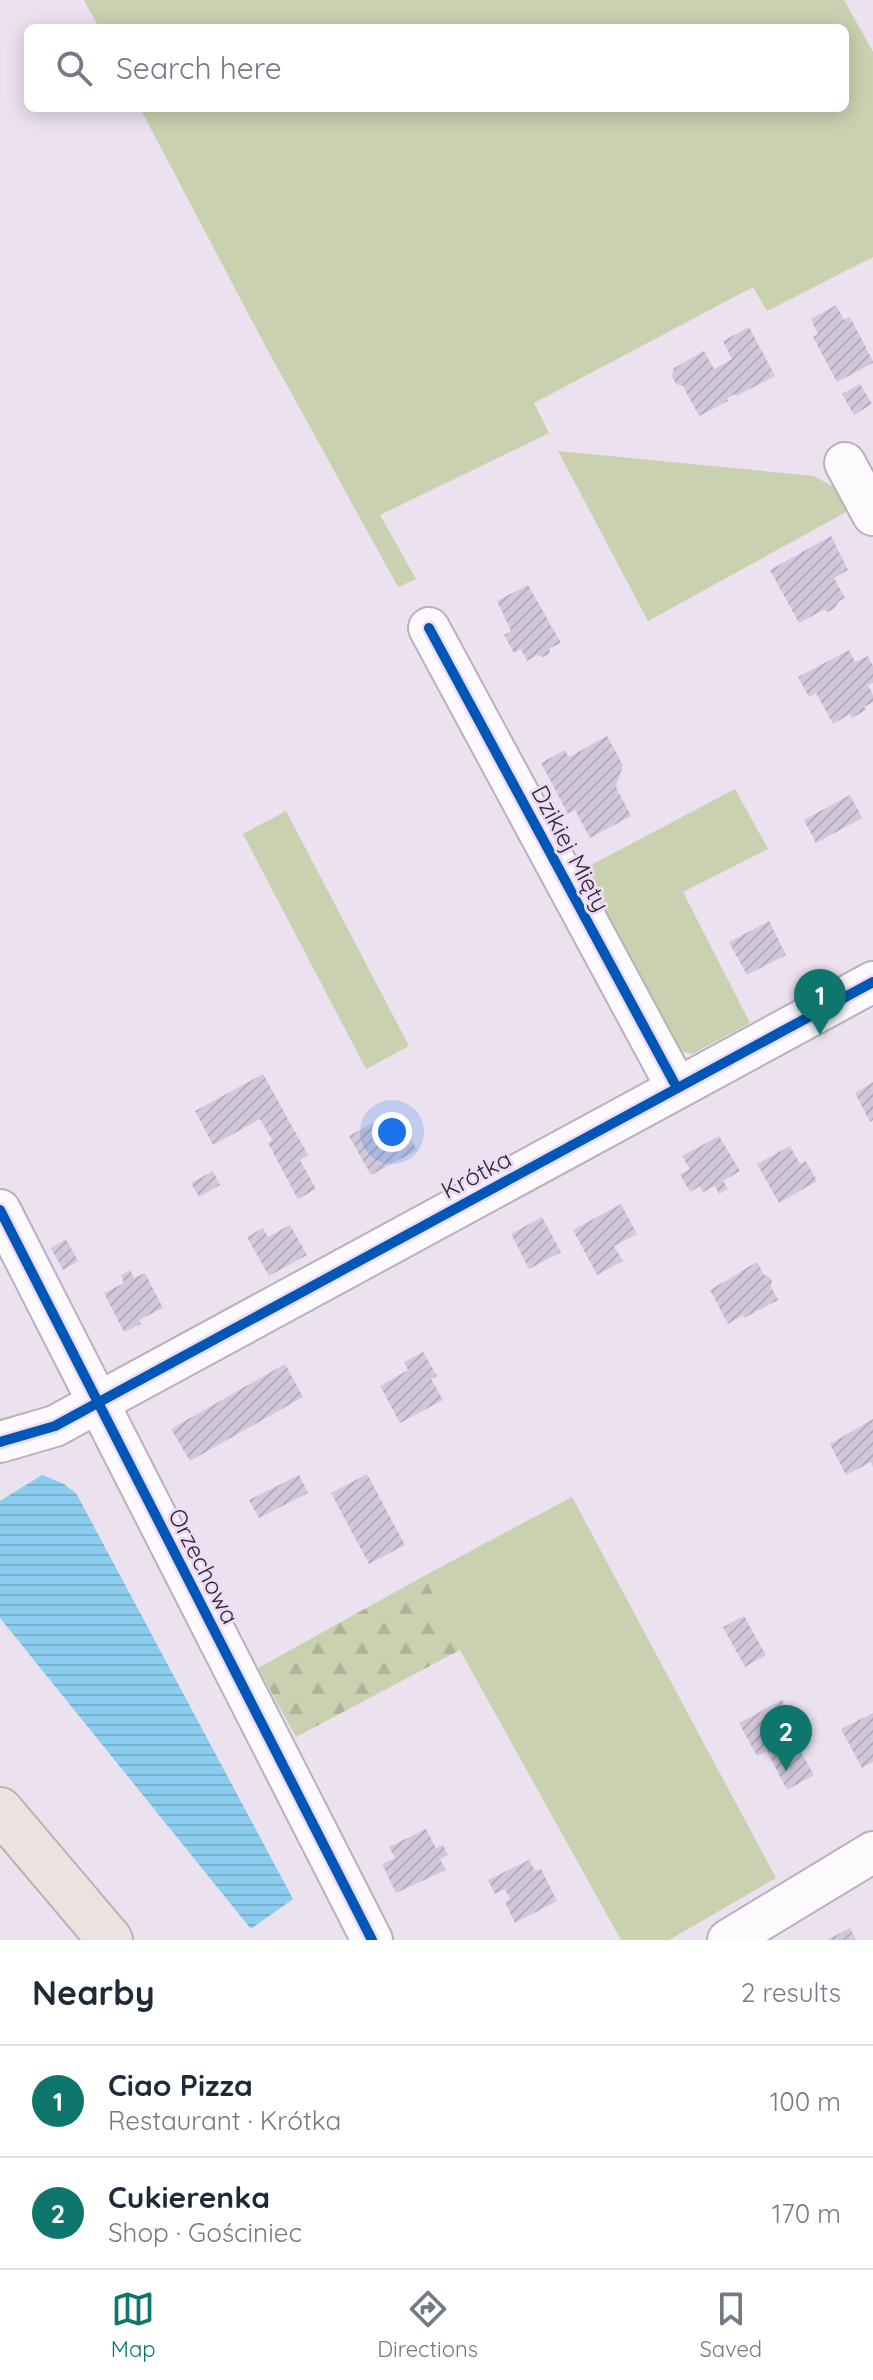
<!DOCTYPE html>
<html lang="en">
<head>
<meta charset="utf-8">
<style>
  body { margin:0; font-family:Quicksand,sans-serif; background:#f2f2f3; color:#1f2937 }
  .you { position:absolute; left:392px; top:1132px; width:28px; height:28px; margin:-20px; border:6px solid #fff; border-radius:50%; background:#1a73e8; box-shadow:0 0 0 12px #1a73e833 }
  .badge { display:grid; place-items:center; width:52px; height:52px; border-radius:50%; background:#0f766e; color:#fff; font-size:26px; font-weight:700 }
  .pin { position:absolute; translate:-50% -66px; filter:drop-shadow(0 2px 4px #0008) }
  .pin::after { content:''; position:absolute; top:42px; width:28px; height:24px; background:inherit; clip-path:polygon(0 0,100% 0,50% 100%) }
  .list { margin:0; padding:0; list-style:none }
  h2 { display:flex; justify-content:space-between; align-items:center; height:104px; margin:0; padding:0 32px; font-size:34px }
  h2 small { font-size:26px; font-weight:400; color:#747a83 }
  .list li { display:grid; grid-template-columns:52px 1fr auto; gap:24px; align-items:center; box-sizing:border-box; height:112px; padding:0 32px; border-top:2px solid #e0e1e3 }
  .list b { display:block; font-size:30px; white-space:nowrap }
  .list p { margin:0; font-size:26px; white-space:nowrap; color:#747a83 }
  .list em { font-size:26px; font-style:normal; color:#747a83 }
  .icon { flex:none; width:44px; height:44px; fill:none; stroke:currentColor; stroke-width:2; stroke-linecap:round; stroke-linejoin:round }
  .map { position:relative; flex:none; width:873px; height:1940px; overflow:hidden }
  .search { position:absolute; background:#fff; box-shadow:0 4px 20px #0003; left:24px; right:24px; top:24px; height:88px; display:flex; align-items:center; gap:20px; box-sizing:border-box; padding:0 28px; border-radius:12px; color:#747a83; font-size:30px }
  .sheet { height:328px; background:#fff }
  nav { display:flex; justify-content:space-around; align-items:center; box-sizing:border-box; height:112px; border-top:2px solid #e0e1e3; background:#fff; font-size:22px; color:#747a83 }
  nav a { display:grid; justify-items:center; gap:4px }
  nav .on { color:#0f766e }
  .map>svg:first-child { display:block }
</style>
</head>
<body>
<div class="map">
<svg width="873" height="1940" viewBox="0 0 873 1940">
  <defs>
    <pattern id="forest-firs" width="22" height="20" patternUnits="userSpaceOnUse" patternTransform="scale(2)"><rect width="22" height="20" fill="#c9d1b0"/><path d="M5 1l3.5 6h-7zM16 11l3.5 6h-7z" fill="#adb498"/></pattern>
    <pattern id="water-rules" width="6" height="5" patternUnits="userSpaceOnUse" patternTransform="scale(2)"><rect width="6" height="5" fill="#8bcdef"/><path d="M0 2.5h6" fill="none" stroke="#78b0ce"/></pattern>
    <pattern id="building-hatch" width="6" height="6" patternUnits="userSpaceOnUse" patternTransform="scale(2)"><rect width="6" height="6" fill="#d1c8dd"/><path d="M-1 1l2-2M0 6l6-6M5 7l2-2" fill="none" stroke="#b4acbe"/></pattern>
  </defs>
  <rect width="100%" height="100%" fill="#ebe1ef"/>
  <!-- grass -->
  <path fill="#c9d1b0" d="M84,0H844L873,52V257L767,311L753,287L534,403L549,433L380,515L416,579L398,587L260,336L140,108H845V28H99Z
    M558,451L814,476L834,487L848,511L648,621Z
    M735,789L768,849L683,892L750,1023L692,1054L669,1048L574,874Z
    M286,811L409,1046L366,1069L243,834Z
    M572,1497L776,1878L669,1940H621L460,1650L424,1576Z"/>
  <!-- forest -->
  <path fill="url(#forest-firs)" d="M424,1576L460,1650L296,1737L258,1668Z"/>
  <!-- water -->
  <path fill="url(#water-rules)" d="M42,1475L64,1484L76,1493L293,1899L251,1929L0,1618V1501Z"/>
  <!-- building -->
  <path fill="url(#building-hatch)" d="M836,305L844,320L850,317L873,361V363L837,382L813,337L818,334L811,319Z
    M749,327L775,376L736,396L735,394L727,398L728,401L699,416L683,386L676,384L672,376L674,368L704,351L714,369L732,359L723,341Z
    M860,384L872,404L854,415L842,394Z
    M831,536L848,570L834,578L845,598L838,602L836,607L828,612L823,610L799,623L770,570Z
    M528,585L561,643L550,648L549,654L543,657L537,655L527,661L521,649L514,653L504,635L511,631L497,601Z
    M849,650L855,662L868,656L873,666V683L868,685L873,695V702L864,707L866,710L852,718L850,714L833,724L816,693L809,697L798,677Z
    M607,736L623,765L616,787L631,816L590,838L575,810L568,814L541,763L565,750L569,757Z
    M850,795L862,818L816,843L804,820Z
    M769,921L786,955L747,975L729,942Z
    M263,1074L308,1155L300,1160L316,1189L298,1199L268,1143L272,1140L260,1119L213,1145L195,1111Z
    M873,1082V1120L870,1122L855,1093Z
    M395,1111L417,1150L371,1175L349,1136Z
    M719,1136L740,1171L723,1181L728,1189L719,1194L715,1186L703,1192L700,1186L690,1192L680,1174L690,1169L682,1156Z
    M790,1146L800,1164L806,1161L817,1181L779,1203L757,1164Z
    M213,1171L220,1185L199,1197L191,1183Z
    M621,1204L637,1234L614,1246L623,1261L597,1275L573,1230Z
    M542,1217L561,1252L529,1269L511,1234Z
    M290,1225L307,1255L269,1276L247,1237L263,1228L268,1237Z
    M66,1239L78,1261L63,1270L51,1248Z
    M757,1262L764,1275L770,1277L772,1282L771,1287L778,1300L744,1318L743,1315L728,1324L710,1290Z
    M130,1270L134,1278L145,1273L163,1308L139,1320L141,1324L124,1332L104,1293L124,1283L121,1275Z
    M423,1352L437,1376L431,1379L443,1400L400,1423L380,1386L408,1370L404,1362Z
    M285,1364L303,1397L190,1461L171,1429Z
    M873,1419V1467L871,1462L846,1475L830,1444Z
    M367,1474L405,1545L369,1564L331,1493Z
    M299,1475L308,1493L259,1518L249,1500Z
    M744,1616L766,1655L745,1667L723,1627Z
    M782,1700L800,1733L793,1737L814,1775L787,1790L767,1751L757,1756L739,1723Z
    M873,1713V1762L862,1768L841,1729Z
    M426,1829L436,1848L443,1845L448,1855L440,1859L446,1870L396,1893L382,1864L395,1858L389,1847Z
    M529,1860L535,1871L541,1869L557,1901L515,1923L505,1902L510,1899L505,1889L495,1894L488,1880Z
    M850,1928L856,1940H827Z"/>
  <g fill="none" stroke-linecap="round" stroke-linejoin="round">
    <defs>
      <path id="minor" d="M845,463L873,515
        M429,628L677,1088
        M0,1210L372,1940
        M0,1442L55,1426L873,982
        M728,1940L873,1852"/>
      <path id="highway" d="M0,1810L110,1940"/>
    </defs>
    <!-- minor casing -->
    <use href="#minor" stroke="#b8b1bb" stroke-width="44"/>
    <!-- highway casing -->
    <use href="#highway" stroke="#beb1b2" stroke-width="48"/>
    <!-- minor -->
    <use href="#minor" stroke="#fcfafd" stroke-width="40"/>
    <!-- highway -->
    <use href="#highway" stroke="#ece3e0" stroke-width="44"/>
    <defs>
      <path id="cycleway" d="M429,628L677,1088
        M0,1210L372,1940
        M0,1442L55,1426L873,982"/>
    </defs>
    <!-- cycleway casing -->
    <use href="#cycleway" stroke="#eedbf5" stroke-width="15"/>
    <!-- cycleway -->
    <use href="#cycleway" stroke="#0057b8" stroke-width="10"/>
  </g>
  <g text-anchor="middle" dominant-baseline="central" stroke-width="6" stroke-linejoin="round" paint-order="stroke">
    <!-- street labels -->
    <g font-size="24" fill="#312a34" stroke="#eedbf5">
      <text transform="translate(571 848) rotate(62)">Dzikiej Mięty</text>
      <text transform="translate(476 1174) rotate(-28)">Krótka</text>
      <text transform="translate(204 1566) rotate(63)">Orzechowa</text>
    </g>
  </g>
</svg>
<div class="you"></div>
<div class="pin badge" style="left:820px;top:1035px">1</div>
<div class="pin badge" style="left:786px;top:1771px">2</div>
<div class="search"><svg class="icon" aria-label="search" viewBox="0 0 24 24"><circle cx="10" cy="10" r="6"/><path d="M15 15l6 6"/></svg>Search here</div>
</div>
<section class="sheet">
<h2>Nearby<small>2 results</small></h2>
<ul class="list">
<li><span class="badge">1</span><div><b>Ciao Pizza</b><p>Restaurant · Krótka</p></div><em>100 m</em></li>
<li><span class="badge">2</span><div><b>Cukierenka</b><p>Shop · Gościniec</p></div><em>170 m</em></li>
</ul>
</section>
<nav>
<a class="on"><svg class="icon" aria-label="map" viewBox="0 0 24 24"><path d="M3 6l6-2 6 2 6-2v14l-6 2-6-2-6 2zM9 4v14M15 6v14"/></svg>Map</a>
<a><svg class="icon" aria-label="directions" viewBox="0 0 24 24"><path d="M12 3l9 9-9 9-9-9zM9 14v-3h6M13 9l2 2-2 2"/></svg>Directions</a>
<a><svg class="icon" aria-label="saved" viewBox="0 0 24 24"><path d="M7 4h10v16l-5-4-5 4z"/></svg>Saved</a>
</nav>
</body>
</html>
